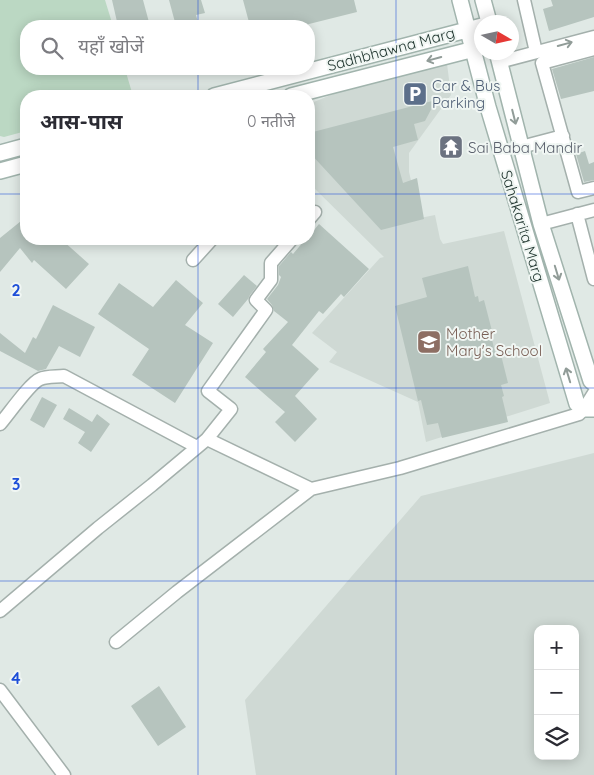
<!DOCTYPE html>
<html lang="hi">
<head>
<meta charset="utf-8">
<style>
  body { margin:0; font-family:Quicksand,"Noto Sans Devanagari",sans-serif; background:#f2f2f3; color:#2b2b33 }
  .controls { position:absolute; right:15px; bottom:15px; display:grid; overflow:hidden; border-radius:10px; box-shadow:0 2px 12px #0003 }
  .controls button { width:45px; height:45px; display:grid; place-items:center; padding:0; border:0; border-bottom:1px solid #e1e1e2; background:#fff; color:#2b2b33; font:25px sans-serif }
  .compass { position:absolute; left:474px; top:15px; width:45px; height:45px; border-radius:50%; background:#fff; box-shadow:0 2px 12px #0003; rotate:99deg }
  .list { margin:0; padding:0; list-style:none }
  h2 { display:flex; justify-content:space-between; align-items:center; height:65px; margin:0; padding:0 20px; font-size:21px }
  h2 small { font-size:16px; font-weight:400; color:#7c7c81 }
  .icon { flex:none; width:28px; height:28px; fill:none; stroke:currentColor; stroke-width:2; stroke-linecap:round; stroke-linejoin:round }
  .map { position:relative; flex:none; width:594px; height:775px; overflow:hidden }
  .search { position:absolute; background:#fff; box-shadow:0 2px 12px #0003; left:20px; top:20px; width:295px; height:55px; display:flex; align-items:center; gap:12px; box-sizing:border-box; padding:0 18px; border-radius:20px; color:#7c7c81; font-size:19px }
  .panel { position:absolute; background:#fff; box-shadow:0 2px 12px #0003; left:20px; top:90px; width:295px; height:155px; border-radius:20px }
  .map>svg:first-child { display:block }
</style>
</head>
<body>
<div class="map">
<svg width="594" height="775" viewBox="0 0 594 775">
  <rect width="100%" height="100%" fill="#e0e9e5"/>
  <!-- built -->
  <path fill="#cfd9d4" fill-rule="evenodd" d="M446,56L451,95L409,153V172L420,218L435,215L440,239L443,244L504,231L550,403L426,442L418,402L329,362L337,352L312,333L380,258L384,257L309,183V104L387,72Z
    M594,453V775H256L245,700L421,496ZM538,629H575V756H538Z"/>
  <!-- green -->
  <path fill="#bbd8c3" d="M0,0H105L113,26H26V69H125L133,96H26V131L4,137L0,136Z"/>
  <!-- building -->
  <path fill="#b6c4be" d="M112,0H143L150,26H118Z
    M169,0H201L205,13L196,15L199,26H176Z
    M243,0H354L357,12L301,26H250Z
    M551,0H594V17L549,31L543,9L553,6Z
    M594,57V91L561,99L552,69Z
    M436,100L425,121L414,124L418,140L393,147L403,183L417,178L424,219L381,230L309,152V133Z
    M585,151L589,164L594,162V180L584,182L576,154Z
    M26,217V239H54L58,244L62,240L89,264L66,289L34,260L32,263L20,248L0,272V238Z
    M319,224L369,269L344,297L341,294L323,314L319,311L292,345L319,369L295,396L317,419L295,442L275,422L285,412L245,377L266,352L263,349L288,322L274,311L272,305L267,299L278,285L281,277L279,275V266L291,252L293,254L304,241L306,239H309V236Z
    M468,266L475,297L478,296L479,302L484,300L492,331L490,332L496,356L501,355L508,383L501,385L504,396L502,397L508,422L442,438L438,423L427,425L421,400L418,401L395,306L427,297L422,278Z
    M244,275L257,286L250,295L248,299L233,317L218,304Z
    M176,280L203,303L185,325L213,343L175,403L132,375L149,349L98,314L119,283L153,307Z
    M53,305L95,327L80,357L59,346L46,369L38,371L0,351V333L25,353L33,337L36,339Z
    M42,397L57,405L44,428L30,420Z
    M69,408L92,422L97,414L110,424L91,452L78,443L85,432L63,419Z
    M159,686L186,727L158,746L131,706Z"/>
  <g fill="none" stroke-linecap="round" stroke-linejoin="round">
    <defs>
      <path id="street" d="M524,0L536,52
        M594,49L542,63L578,192L594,188
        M499,62L594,37
        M521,147L563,136
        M577,214L594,279
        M309,219L315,212
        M541,224L594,210
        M193,260L212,239
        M0,424C8,415 30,383 40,379C47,376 56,377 64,376L197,447
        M207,439L231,409L208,391L266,310L256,300L271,280V263L292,239
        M0,611L98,528L152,485L207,439L311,489L400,468L579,414L584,409L594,393
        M116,642L177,592L311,489
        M0,690L64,775"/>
      <path id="secondary" d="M460,0L488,107L577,404L584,409H594
        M483,0L489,22
        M497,52L541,224L591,381L594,383
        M214,96L482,26
        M291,96L482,47
        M0,153L26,146
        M0,171L26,164"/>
    </defs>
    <!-- street casing -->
    <use href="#street" stroke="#a4b0ac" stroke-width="15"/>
    <!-- secondary casing -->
    <use href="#secondary" stroke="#a1b4ad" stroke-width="18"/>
    <!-- street -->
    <use href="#street" stroke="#fff" stroke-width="12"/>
    <!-- secondary -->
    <use href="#secondary" stroke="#fff" stroke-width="15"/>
  </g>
  <!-- one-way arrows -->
  <defs><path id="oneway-shaft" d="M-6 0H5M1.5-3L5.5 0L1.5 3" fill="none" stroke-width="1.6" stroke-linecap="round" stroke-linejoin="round" transform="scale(1.25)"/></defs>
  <g stroke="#919c98">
    <use href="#oneway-shaft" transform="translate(565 44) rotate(-15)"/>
    <use href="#oneway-shaft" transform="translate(434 59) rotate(165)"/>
    <use href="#oneway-shaft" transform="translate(514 117) rotate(76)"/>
    <use href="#oneway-shaft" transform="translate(557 273) rotate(73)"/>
    <use href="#oneway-shaft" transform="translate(568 375) rotate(-107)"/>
  </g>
  <!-- grid -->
  <path fill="none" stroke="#1d4ed8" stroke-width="1" stroke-opacity="0.55" d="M198,0V26M396,0V775M198,69V96M0,194H26M309,194H594M198,239V775M0,388H594M0,581H594"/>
  <!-- icons -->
  <defs>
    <symbol id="parking-square" viewBox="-11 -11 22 22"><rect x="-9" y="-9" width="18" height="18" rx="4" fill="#5c6f8a" stroke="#f0f6f3"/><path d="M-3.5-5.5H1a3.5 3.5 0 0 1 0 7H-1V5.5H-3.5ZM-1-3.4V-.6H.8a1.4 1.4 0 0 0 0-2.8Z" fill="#fff"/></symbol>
    <symbol id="temple-square" viewBox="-11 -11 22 22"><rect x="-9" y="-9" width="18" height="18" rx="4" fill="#6b7280" stroke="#f0f6f3"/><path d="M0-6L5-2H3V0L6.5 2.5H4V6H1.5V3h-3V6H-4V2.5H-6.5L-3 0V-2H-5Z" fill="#fff"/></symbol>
    <symbol id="school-square" viewBox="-11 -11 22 22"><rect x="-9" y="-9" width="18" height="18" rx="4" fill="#8d6e63" stroke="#f0f6f3"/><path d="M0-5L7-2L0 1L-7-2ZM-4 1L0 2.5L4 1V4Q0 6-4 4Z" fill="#fff"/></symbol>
  </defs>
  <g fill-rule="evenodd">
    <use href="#parking-square" x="401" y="80" width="28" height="28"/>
    <use href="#temple-square" x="437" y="133" width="28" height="28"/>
    <use href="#school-square" x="415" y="328" width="28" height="28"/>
  </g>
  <g text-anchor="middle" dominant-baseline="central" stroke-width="4" stroke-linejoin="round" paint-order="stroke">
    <!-- street labels -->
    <g font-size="15" fill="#233832" stroke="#f0f6f3">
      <text transform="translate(391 49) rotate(-15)">Sadhbhawna Marg</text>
      <text transform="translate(523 226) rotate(73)">Sahakarita Marg</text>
    </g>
    <!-- service labels -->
    <g font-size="15" fill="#4e5e75" stroke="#f0f6f3" text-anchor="start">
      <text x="432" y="85">Car &amp; Bus<tspan x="432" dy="17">Parking</tspan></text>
    </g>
    <!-- worship labels -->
    <g font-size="15" fill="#5b616d" stroke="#f0f6f3" text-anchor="start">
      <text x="468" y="147">Sai Baba Mandir</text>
    </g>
    <!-- education labels -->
    <g font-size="15" fill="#785e54" stroke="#f0f6f3" text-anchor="start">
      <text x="446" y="333">Mother<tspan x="446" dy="17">Mary's School</tspan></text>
    </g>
  </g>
  <g font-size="16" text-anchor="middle" font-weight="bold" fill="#1d4ed8" stroke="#f0f6f3" stroke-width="4" stroke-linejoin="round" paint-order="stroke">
    <text x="16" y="296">2</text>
    <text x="16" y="490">3</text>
    <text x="16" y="684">4</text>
  </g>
</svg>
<div class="controls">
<button>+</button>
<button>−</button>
<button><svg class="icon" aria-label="layers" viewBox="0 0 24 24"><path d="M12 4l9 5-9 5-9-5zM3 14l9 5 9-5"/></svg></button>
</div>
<svg class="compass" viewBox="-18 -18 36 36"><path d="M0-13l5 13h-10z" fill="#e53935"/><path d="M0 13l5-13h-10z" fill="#7c7c81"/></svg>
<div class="search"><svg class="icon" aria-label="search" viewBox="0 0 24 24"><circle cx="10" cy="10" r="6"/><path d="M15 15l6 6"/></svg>यहाँ खोजें</div>
<section class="panel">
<h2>आस-पास<small>0 नतीजे</small></h2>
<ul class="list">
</ul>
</section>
</div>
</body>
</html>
